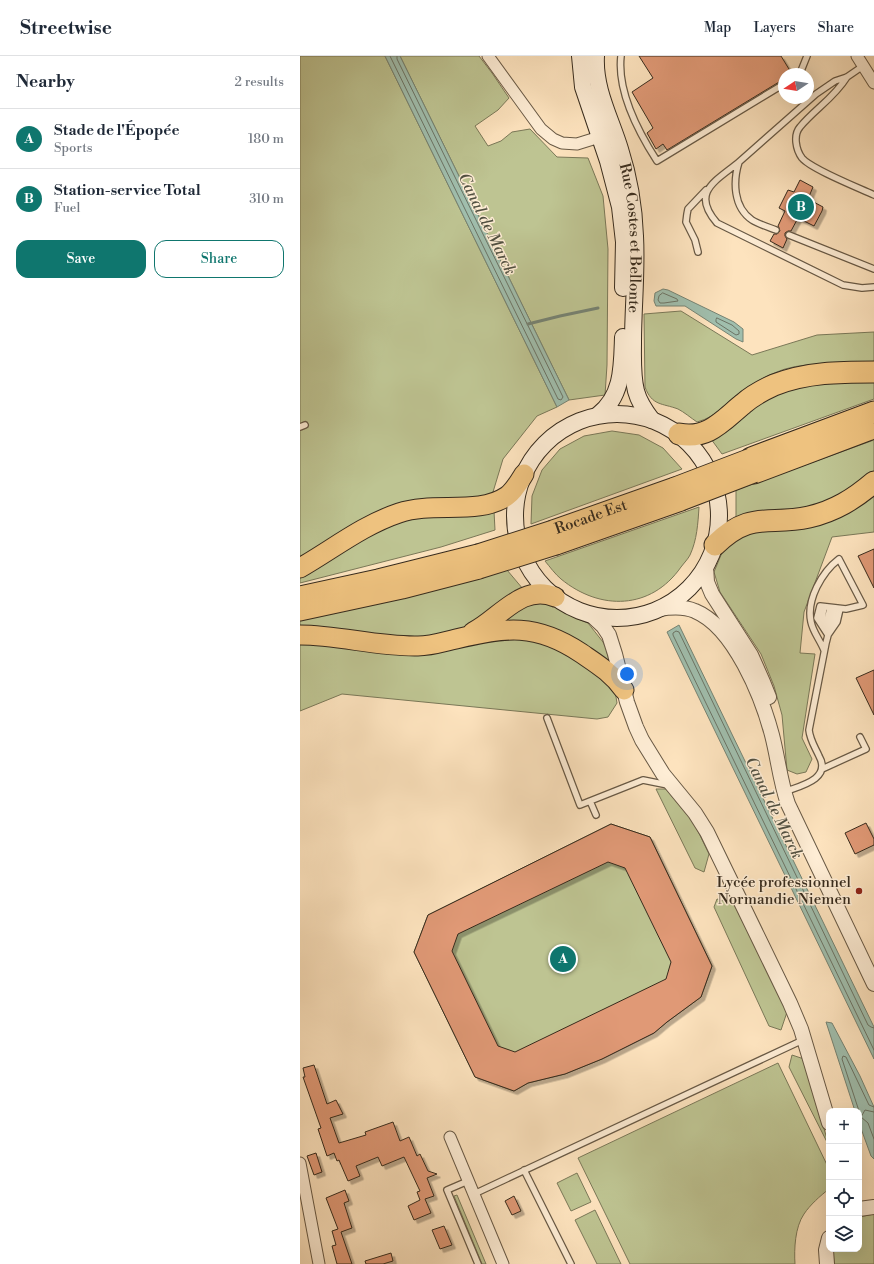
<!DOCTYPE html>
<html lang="en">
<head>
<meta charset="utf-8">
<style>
  body { margin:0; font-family:"Libre Bodoni",serif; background:#f2f2f3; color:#1f2937 }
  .controls { position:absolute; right:12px; bottom:12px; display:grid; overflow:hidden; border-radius:8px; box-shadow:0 4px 16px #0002 }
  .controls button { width:36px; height:36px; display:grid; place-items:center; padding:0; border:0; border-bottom:1px solid #e0e1e3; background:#fff; color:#1f2937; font:20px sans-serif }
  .compass { position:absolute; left:478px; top:12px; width:36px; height:36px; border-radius:50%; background:#fff; box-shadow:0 4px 16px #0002; rotate:258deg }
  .you { position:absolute; left:327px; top:618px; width:14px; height:14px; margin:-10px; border:3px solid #fff; border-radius:50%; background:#1a73e8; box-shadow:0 0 0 6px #1a73e833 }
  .badge { display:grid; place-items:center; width:26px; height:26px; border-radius:50%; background:#0f766e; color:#fff; font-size:13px; font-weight:700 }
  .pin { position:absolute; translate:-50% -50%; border:2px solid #fff; box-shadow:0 1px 4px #0006 }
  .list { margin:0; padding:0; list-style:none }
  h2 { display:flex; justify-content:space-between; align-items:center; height:52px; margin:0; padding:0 16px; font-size:17px }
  h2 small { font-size:13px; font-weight:400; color:#747a83 }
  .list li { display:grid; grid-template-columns:26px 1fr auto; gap:12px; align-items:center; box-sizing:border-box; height:60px; padding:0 16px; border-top:1px solid #e0e1e3 }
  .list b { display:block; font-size:15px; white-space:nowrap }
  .list p { margin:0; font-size:13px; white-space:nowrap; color:#747a83 }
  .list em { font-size:13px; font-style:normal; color:#747a83 }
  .actions { display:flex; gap:8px; padding:12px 16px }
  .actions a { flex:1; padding:9px 0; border:1px solid #0f766e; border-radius:12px; text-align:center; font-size:14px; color:#0f766e }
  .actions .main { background:#0f766e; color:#fff }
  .icon { flex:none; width:22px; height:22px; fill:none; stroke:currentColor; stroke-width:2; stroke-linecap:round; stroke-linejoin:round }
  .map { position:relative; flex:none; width:574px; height:1208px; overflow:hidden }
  header { display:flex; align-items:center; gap:24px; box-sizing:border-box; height:56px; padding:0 20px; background:#fff; border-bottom:1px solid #e0e1e3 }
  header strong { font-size:19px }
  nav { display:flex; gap:22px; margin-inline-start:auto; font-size:14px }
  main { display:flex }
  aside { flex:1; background:#fff }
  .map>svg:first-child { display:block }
</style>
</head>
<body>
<header>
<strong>Streetwise</strong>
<nav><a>Map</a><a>Layers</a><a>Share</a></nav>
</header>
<main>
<aside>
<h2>Nearby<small>2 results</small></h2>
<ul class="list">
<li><span class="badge">A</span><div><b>Stade de l'Épopée</b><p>Sports</p></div><em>180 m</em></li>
<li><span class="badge">B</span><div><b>Station-service Total</b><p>Fuel</p></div><em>310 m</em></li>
</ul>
<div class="actions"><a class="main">Save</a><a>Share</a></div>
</aside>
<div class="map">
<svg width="574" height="1208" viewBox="0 0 574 1208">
  <defs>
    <filter id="shadow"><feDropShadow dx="3.5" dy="3.5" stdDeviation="0" flood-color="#0004"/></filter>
  </defs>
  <rect width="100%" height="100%" fill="#fde3be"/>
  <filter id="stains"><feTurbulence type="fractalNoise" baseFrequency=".005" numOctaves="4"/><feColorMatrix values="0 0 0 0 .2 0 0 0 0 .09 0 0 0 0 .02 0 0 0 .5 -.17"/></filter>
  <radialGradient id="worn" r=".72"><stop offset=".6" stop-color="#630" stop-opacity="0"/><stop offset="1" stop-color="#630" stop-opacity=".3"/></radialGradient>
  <!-- green -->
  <path fill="#bec492" stroke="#7a7858" d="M0,0H85L257,351L237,360L203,403L193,436L195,474L141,491L0,527Z
    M100,0H179L192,17L209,42L198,54L175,70L188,90L201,85L212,76L230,73L257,101L288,102L303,140L308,193L307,309L305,339L269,344Z
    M381,255L452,299L517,279L574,276V309C547,309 512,305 485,313C470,318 455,326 442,335C424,347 419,360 397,366C391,362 384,356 378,353C362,347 352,350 345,331L344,258Z
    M574,324V343L422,398L411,383L432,372L452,354L470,341L496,330Z
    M312,375L339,379L363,392L382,413L231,468L232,440L242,414L260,393L284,380Z
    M574,384V419L533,449L436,465V434Z
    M574,438V476L532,481L504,556L500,597L515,598L502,682L512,703L506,716L497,718L487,714L482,659L474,630L461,598L420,536L414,516L426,487L444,474L509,467L547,458Z
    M399,451C398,467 397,484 390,499C388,503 384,507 381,511C351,554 300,555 261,523C255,518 250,511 245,505Z
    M207,514L223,533L177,570L123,587L0,575V564Z
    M246,545L278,563L288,567L303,586L306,592L310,609L195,572L219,548Z
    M215,581L246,586L286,609L315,635L317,647L308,661L297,663L42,638L0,655V588L176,586Z
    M356,733H366L394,767L409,798L404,816L395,812Z
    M311,768L350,781L412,910L401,941L367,966L354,977L302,1003L265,1018L228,1027L214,1035L175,1021L114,896L128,859Z
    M417,843L434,848L487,956L481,974L469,970L414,851Z
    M492,999L504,1003L529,1090L489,1011Z
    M478,1007L529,1113V1133C520,1140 510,1149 504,1158C495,1171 494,1193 495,1208H330L278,1102Z
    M277,1117L291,1146L271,1155L257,1127Z
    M157,1139L186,1208H182L154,1140Z
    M295,1154L321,1208H297L275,1164Z
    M574,1158V1208H534L533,1193H559V1161Z"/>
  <!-- water -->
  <path fill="#a0bead" stroke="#768373" d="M85,0H100L269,344L257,351Z
    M363,233L368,234L434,266L443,273V286L436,283L385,250H356L354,245L355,237Z
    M379,569L574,971V1003L367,576Z
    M526,966L532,967L560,1020L574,1051V1103L571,1100L559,1067V1055H555Z"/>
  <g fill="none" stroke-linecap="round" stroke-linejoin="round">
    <!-- shore -->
    <path stroke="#6c7465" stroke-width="1" d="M90,0L258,343L261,344L263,341L97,3V0
      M363,237L377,243L378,245L364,247H360L358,244L359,240Z
      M417,262L432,269L439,275V278L436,279L416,266V264Z
      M574,972L571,971L568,969L379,576L376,575L373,577V579L574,994
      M559,1055L542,1003L543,1000L546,1001L569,1049L574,1051
      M574,1056L565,1054L561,1061L568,1067L574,1083"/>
    <!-- stream -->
    <path stroke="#768373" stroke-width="3" d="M228,268L260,260L298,252"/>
  </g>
  <!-- building -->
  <path fill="#e09976" stroke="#372b1d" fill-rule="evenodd" filter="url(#shadow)" d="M339,0H481L492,18H484V23L367,94L363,88L356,93L347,77L353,72L332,36L353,22Z
    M500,124L513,131L508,143L523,151L522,155L514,170L498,162L491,175H488L485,177V180L487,183L483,192L470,185L474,178H477L480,175L479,172L478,170L485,155L479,152L488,134L494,136Z
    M574,493V532L558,500Z
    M574,614V659L556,622Z
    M566,767L574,783V789L555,798L545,777Z
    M311,768L350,781L412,910L401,941L367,966L354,977L302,1003L265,1018L228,1027L214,1035L175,1021L114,896L128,859ZM308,806L325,812L371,906L366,923L215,996L198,990L152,895L158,878Z
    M14,1009L27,1048L36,1044L43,1058L30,1062L39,1087L66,1079L65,1076L93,1066L100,1085L109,1081L117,1100L120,1098L128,1115L137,1118L127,1122L134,1140L125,1143L131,1157L114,1164L108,1150L120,1144L117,1136L120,1135L104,1101L82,1110L78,1101L56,1110L60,1120L48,1125L39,1104L37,1105L34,1097L27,1100L18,1073L21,1072L3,1021H5L3,1012Z
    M16,1097L22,1116L14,1119L7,1100Z
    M45,1134L49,1145L44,1147L52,1172L41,1176L52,1208H37L32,1190L36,1189L32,1175L38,1173L26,1142Z
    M214,1140L221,1155L212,1159L205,1145Z
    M144,1170L152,1189L140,1193L132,1174Z
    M91,1197L93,1205L83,1208H66L65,1205Z"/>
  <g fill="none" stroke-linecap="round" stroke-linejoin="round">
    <defs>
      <path id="service" d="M321,0C317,35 339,77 357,105L484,28
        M498,18L501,15L507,0
        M547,21C534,42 515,53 500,71C493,79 496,94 502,102C511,113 559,132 574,139
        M439,106C416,125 390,136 417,167L543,229L562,232L574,231
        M476,174C468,171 458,168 452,164C433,151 433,125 439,106L516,38L535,25L547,21L563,10
        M489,179L574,213
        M398,196L395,184L386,166L387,158L388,153L406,134
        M0,371L5,369
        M524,569L522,563L524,551
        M527,573V565L530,552
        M524,594C520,584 513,576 511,566C506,544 522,516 539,503L563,549L546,553L520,550L517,562L528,579L537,566L540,553
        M247,662L280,749L343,724L368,729
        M522,713L566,693L560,681
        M484,736C500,730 532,723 519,700C515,691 510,684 509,674L526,587L535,552
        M290,745L296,759
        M224,1114L271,1208
        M168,1125L147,1134L178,1208
        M174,1138L503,984"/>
      <path id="minor" d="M188,0L241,73L253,83L262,87L277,88L306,79
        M557,0L574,27
        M150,1081L203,1208
        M0,1107L19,1208"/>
      <path id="tertiary" d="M406,510L407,526L412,538L451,599L463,626L469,641
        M359,553C371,551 384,550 395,555C434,571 462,641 472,679C478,702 480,725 488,748L574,928
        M290,558L303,570L309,579L315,598L327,646L336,671L342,684L363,718L395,757L407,776L490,947L501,973L529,1067
        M559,1153L574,1151
        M527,1208L526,1194L529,1182"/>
      <g id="secondary">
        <path d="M280,0L283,31L308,105L320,151L324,186L323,232"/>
        <path id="s1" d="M296,0C294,33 311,63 320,93C329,121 334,151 335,180C337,215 333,251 333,286C333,302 332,319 336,335C339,346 345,355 352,364"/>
        <circle cx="317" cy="460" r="102"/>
        <path d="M298,359C323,340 322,310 323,281"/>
      </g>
      <g id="trunk">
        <path id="s2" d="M253,474L375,431"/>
        <path d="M256,489L381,445"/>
        <path d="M0,512C33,493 63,469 99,457C134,445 178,460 207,440C214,435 219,426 224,418"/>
        <path d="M0,540L78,523L178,498"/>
        <path d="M0,555L102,533L179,513"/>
        <path d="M173,576C199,563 222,527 255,541"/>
        <path d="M0,579C39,579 78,591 118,590C131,590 143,586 156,583C206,571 236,567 281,597C297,608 312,617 324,634"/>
      </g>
      <path id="motorway" d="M379,378C408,384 423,364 443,348C452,340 463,334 474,329C507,316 540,316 574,316
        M451,402L574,356
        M454,417L568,374
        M415,489C451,454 468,470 509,461C535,455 554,443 574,426"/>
    </defs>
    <!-- service casing -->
    <use href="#service" stroke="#685945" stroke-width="8"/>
    <!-- minor casing -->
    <use href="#minor" stroke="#685945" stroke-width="13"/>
    <!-- tertiary casing -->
    <use href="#tertiary" stroke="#685945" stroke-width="16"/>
    <!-- secondary casing -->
    <use href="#secondary" stroke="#372b1d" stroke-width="18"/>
    <!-- trunk casing -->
    <use href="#trunk" stroke="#372b1d" stroke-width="21"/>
    <!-- motorway casing -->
    <use href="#motorway" stroke="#372b1d" stroke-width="23"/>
    <!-- service -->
    <use href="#service" stroke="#feedd5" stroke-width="5.5"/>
    <!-- minor -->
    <use href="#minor" stroke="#feedd5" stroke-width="11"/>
    <!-- tertiary -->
    <use href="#tertiary" stroke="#feedd5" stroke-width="14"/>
    <!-- secondary -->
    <use href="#secondary" stroke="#feedd5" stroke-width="16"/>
    <!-- trunk -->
    <use href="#trunk" stroke="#eec27f" stroke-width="19"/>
    <!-- motorway -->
    <use href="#motorway" stroke="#eec27f" stroke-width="21"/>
    <defs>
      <path id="trunk-bridge" d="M375,431L451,402
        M381,445L454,417
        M178,498L253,474
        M179,513L256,489"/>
    </defs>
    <!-- trunk-bridge casing -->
    <use href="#trunk-bridge" stroke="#372b1d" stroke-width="21" stroke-linecap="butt"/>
    <!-- trunk-bridge -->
    <use href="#trunk-bridge" stroke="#eec27f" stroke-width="19"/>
  </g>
  <!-- markers -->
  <circle fill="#8f2418" stroke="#feedd5" stroke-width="1.5" cx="559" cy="835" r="4"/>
  <g text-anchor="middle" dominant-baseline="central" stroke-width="3" stroke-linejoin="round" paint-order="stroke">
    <!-- street labels -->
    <g font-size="15" fill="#372b1d" stroke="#feedd5">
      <text stroke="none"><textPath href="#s1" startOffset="187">Rue Costes et Bellonte</textPath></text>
      <text stroke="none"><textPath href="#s2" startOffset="40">Rocade Est</textPath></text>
    </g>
    <!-- poi labels -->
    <g font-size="15" fill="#372b1d" stroke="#feedd5" text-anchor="end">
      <text x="551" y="826">Lycée professionnel<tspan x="551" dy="17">Normandie Niemen</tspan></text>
    </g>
    <!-- water labels -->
    <g font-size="16" font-style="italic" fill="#515041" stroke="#feedd5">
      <text transform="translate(187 168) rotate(64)">Canal de Marck</text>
      <text transform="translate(474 752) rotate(64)">Canal de Marck</text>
    </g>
  </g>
  <rect width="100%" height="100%" filter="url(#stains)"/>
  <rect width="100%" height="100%" fill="url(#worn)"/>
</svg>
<div class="controls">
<button>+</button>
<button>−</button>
<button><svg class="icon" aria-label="locate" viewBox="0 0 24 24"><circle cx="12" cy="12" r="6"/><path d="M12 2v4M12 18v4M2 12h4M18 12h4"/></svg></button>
<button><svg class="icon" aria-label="layers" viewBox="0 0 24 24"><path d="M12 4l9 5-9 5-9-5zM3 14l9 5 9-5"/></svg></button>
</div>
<svg class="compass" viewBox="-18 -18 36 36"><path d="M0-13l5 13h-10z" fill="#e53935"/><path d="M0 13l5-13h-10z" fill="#747a83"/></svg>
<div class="you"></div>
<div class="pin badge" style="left:263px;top:903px">A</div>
<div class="pin badge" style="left:501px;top:151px">B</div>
</div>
</main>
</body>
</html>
